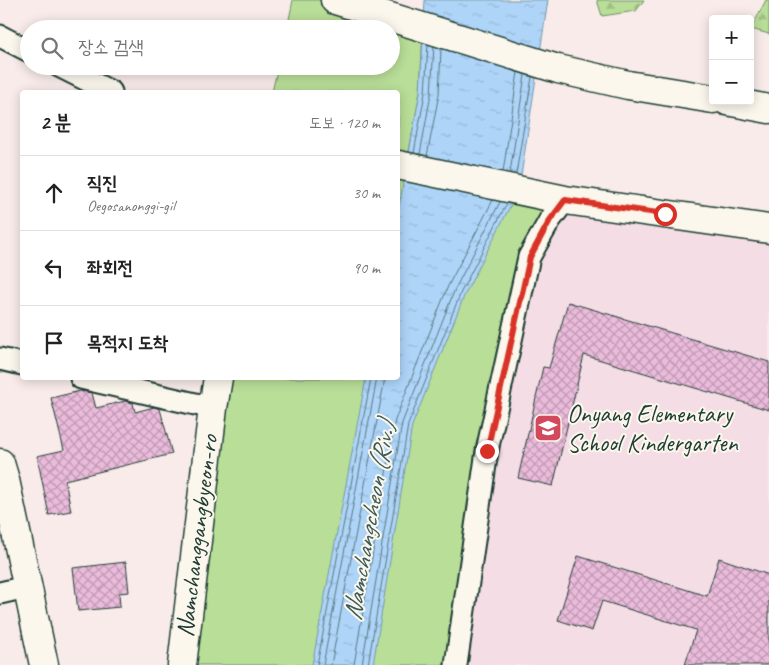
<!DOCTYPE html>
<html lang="ko">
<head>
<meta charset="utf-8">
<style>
  body { margin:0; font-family:Caveat,"Poor Story",sans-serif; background:#f6f6f6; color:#222 }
  .controls { position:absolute; right:15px; top:15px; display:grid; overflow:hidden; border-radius:5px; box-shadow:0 2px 12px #0003 }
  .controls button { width:45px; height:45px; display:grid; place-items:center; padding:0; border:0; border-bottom:1px solid #e0e0e0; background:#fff; color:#222; font:25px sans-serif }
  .stop { position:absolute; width:15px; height:15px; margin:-11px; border:4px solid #d93025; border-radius:50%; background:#fff }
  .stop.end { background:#d93025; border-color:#fff; box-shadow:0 1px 5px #0008 }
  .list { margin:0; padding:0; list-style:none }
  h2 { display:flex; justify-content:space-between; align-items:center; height:65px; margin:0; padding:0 20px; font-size:21px }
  h2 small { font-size:16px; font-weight:400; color:#767676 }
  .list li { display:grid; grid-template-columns:32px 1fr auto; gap:15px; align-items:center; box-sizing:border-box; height:75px; padding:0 20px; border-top:1px solid #e0e0e0 }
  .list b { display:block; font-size:19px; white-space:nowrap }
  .list p { margin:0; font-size:16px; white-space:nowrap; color:#767676 }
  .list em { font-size:16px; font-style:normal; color:#767676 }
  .icon { flex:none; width:28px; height:28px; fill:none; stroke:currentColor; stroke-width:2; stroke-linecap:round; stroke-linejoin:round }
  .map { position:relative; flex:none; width:769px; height:665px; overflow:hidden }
  .search { position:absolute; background:#fff; box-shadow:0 2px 12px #0003; left:20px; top:20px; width:380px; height:55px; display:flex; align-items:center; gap:12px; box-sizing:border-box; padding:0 18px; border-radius:28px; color:#767676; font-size:19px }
  .panel { position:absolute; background:#fff; box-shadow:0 2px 12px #0003; left:20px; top:90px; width:380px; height:290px; border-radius:5px }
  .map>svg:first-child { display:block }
</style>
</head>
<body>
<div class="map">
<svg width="769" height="665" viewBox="0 0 769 665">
  <defs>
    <pattern id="forest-firs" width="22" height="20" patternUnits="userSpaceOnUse" patternTransform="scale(1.25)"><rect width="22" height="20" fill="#b9de98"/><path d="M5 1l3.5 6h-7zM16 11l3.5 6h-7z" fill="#9fbf84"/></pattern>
    <pattern id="water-ripples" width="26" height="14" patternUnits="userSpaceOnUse" patternTransform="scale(1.25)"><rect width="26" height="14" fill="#aed4f8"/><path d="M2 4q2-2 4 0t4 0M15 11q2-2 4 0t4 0" fill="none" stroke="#95b7d5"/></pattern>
    <pattern id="building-cross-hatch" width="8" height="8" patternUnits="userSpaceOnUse" patternTransform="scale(1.25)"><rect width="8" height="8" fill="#ebbbdb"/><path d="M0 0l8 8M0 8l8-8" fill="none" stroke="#be99b2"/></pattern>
  </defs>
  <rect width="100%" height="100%" fill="#f8ebe9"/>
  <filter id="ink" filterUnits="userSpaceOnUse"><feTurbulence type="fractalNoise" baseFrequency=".02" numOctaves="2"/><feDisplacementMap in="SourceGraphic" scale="10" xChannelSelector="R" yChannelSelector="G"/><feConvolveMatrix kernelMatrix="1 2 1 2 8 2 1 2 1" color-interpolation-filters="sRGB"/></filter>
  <g filter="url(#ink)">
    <!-- built -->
    <path fill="#f4dde5" d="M565,200L769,227V665H455L529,257Z"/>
    <!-- green -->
    <path fill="#b9de98" stroke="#6c8e66" d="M293,0H335L423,27L420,92L406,167L565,200L529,257L455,665H182L218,378H398V92H272L278,66H391V29H287Z"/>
    <!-- forest -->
    <path fill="url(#forest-firs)" stroke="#6c8e66" d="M597,0H644L636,11L602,16Z
      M766,0H769V34L751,29Z"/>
    <!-- water -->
    <path fill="url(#water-ripples)" stroke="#7598aa" d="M425,0H548L519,189L465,294L412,426L373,665H312L366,378H398V212L420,92Z"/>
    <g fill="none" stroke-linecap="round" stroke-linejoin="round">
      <!-- shore -->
      <path stroke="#587982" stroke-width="1" d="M414,153L425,93L428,44
        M420,154L431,94L434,46
        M427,156L439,94L441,49
        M503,172L518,72
        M510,173L525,75
        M516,174L532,77
        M317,665L371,378
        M323,665L377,378
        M331,665L385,378
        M354,665L395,420L448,286L493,200
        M362,665L402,423L455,289L500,202
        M368,665L408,425L461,292L507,203"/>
    </g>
    <!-- building -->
    <path fill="url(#building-cross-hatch)" stroke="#1f3d34" d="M568,302L769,362V410L584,355L553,486L518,478L543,367L549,368Z
      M80,391L92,393L96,408L125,401L133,403L135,412L154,407L160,409L172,454L65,480L71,511L49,515L37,456L64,450L51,398Z
      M578,556L707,596L719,558L769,575V665H685L696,630L602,601L592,631L558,620Z
      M126,562L129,592L119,593L120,607L78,611L73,568Z"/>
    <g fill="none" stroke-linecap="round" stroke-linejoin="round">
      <defs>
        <path id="street" d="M0,36L29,51
          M59,66L111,92
          M0,359L22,364
          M81,378L213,408
          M0,593L26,587
          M456,665L487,451L529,257L550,220L565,200"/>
        <path id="secondary" d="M398,165L565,200L769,229
          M0,463L5,480L44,665
          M182,665L213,408L218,378"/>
        <path id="primary" d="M335,0L558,69L628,85L713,99
          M727,101L769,109"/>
      </defs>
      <!-- street casing -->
      <use href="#street" stroke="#1f3d34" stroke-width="25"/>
      <!-- secondary casing -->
      <use href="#secondary" stroke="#1f3d34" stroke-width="31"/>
      <!-- primary casing -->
      <use href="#primary" stroke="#1f3d34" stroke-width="31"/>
      <!-- street -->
      <use href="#street" stroke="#fbf7ec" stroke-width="21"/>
      <!-- secondary -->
      <use href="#secondary" stroke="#fbf7ec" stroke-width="28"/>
      <!-- primary -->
      <use href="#primary" stroke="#fbf7ec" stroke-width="28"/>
    </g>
  </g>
  <g fill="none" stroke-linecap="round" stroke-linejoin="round" filter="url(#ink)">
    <!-- route -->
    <path stroke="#d93025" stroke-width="6" d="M487,451L530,257L550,220L565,200L665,214"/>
  </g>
  <!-- icons -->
  <defs>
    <symbol id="school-square" viewBox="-11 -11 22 22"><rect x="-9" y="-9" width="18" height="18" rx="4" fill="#d1495b" stroke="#fbf7ec"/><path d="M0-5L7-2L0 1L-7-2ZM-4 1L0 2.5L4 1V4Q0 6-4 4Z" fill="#fff"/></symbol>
  </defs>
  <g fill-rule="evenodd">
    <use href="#school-square" x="532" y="412" width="32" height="32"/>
  </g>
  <g text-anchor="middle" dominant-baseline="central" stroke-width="4" stroke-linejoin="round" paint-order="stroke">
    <!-- poi labels -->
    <g font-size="25" fill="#1f3d34" stroke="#fbf7ec" text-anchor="start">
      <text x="567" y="414">Onyang Elementary<tspan x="567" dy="29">School Kindergarten</tspan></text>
    </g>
    <!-- street labels -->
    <g font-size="25" fill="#1f3d34" stroke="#fbf7ec">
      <text transform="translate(197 536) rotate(-83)">Namchanggangbyeon-ro</text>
    </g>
    <!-- water labels -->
    <g font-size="26" font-style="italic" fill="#3c5b5b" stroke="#fbf7ec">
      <text transform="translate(369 521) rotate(-80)">Namchangcheon (Riv.)</text>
    </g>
  </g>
</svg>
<div class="controls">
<button>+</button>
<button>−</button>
</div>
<div class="stop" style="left:665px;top:214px"></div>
<div class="stop end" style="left:487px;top:451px"></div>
<div class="search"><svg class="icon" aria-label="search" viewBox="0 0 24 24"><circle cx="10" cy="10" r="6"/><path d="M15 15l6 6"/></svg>장소 검색</div>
<section class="panel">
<h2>2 분<small>도보 · 120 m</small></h2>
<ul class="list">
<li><svg class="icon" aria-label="ahead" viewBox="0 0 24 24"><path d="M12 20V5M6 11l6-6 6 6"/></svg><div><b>직진</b><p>Oegosanonggi-gil</p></div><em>30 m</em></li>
<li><svg class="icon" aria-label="left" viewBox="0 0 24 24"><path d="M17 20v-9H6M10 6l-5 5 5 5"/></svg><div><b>좌회전</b></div><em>90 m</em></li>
<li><svg class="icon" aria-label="arrive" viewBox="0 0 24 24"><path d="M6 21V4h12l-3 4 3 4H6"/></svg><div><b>목적지 도착</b></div></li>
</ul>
</section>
</div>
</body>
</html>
